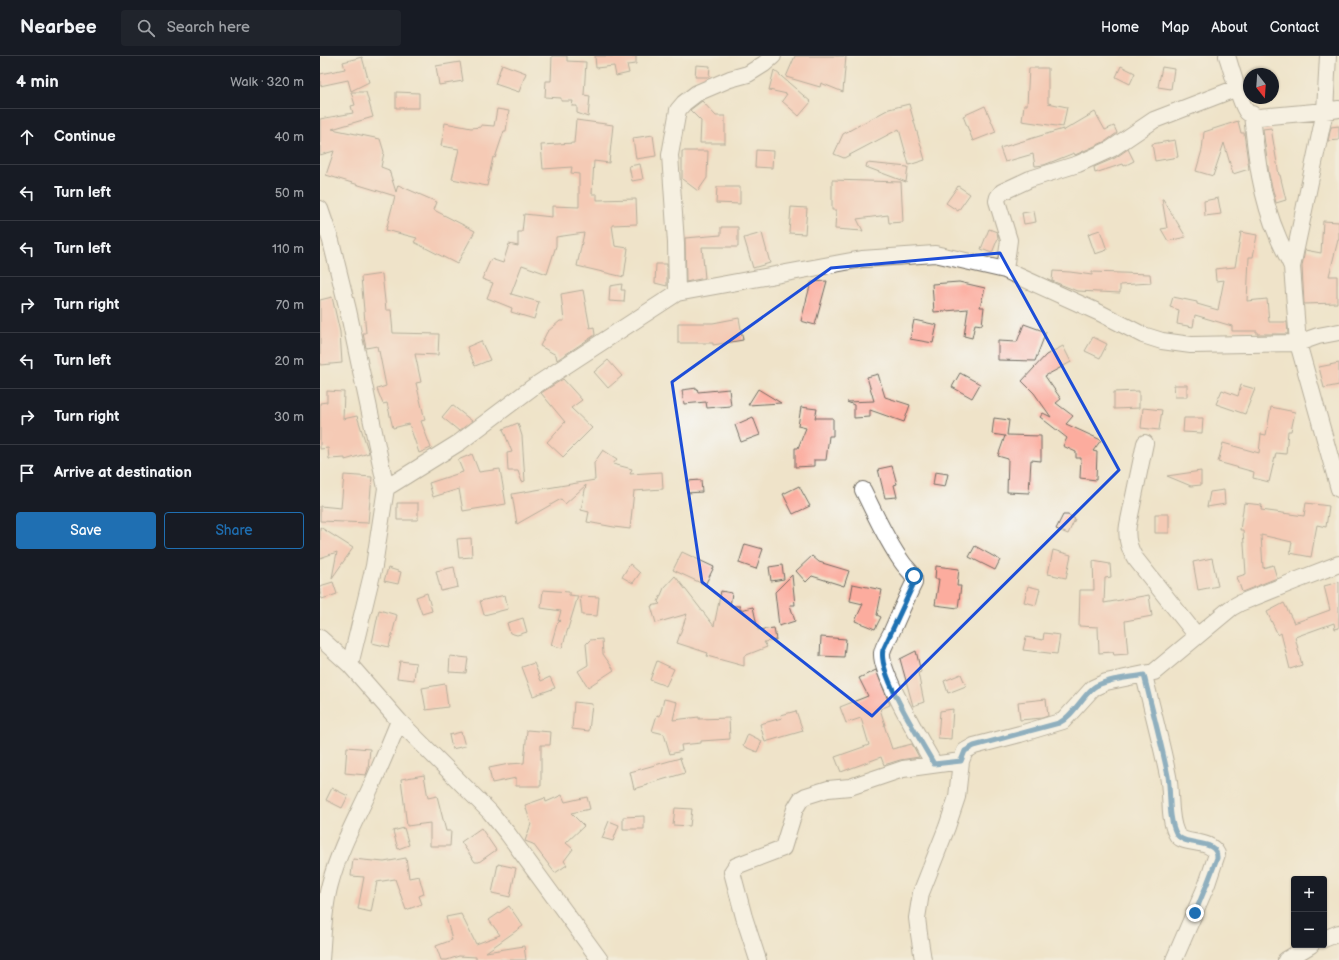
<!DOCTYPE html>
<html lang="en">
<head>
<meta charset="utf-8">
<style>
  body { margin:0; font-family:"Balsamiq Sans",sans-serif; background:#20242c; color:#f1f3f6 }
  .controls { position:absolute; right:12px; bottom:12px; display:grid; overflow:hidden; border-radius:4px; box-shadow:0 1px 3px #0004 }
  .controls button { width:36px; height:36px; display:grid; place-items:center; padding:0; border:0; border-bottom:1px solid #363941; background:#171b24; color:#f1f3f6; font:20px sans-serif }
  .compass { position:absolute; left:923px; top:12px; width:36px; height:36px; border-radius:50%; background:#171b24; box-shadow:0 1px 3px #0004; rotate:163deg }
  .stop { position:absolute; width:12px; height:12px; margin:-9px; border:3px solid #1f6fb2; border-radius:50%; background:#fff }
  .stop.end { background:#1f6fb2; border-color:#fff; box-shadow:0 1px 4px #0008 }
  .list { margin:0; padding:0; list-style:none }
  h2 { display:flex; justify-content:space-between; align-items:center; height:52px; margin:0; padding:0 16px; font-size:17px }
  h2 small { font-size:13px; font-weight:400; color:#9ea1a6 }
  .list li { display:grid; grid-template-columns:26px 1fr auto; gap:12px; align-items:center; box-sizing:border-box; height:56px; padding:0 16px; border-top:1px solid #363941 }
  .list b { display:block; font-size:15px; white-space:nowrap }
  .list em { font-size:13px; font-style:normal; color:#9ea1a6 }
  .actions { display:flex; gap:8px; padding:12px 16px }
  .actions a { flex:1; padding:9px 0; border:1px solid #1f6fb2; border-radius:4px; text-align:center; font-size:14px; color:#1f6fb2 }
  .actions .main { background:#1f6fb2; color:#fff }
  .icon { flex:none; width:22px; height:22px; fill:none; stroke:currentColor; stroke-width:2; stroke-linecap:round; stroke-linejoin:round }
  .map { position:relative; flex:none; width:1019px; height:904px; overflow:hidden }
  header { display:flex; align-items:center; gap:24px; box-sizing:border-box; height:56px; padding:0 20px; background:#171b24; border-bottom:1px solid #363941 }
  header strong { font-size:19px }
  nav { display:flex; gap:22px; margin-inline-start:auto; font-size:14px }
  .search { width:280px; height:36px; background:#20242c; display:flex; align-items:center; gap:10px; box-sizing:border-box; padding:0 14px; border-radius:4px; color:#9ea1a6; font-size:15px }
  main { display:flex }
  aside { flex:1; background:#171b24 }
  .map>svg:first-child { display:block }
</style>
</head>
<body>
<header>
<strong>Nearbee</strong>
<div class="search"><svg class="icon" aria-label="search" viewBox="0 0 24 24"><circle cx="10" cy="10" r="6"/><path d="M15 15l6 6"/></svg>Search here</div>
<nav><a>Home</a><a>Map</a><a>About</a><a>Contact</a></nav>
</header>
<main>
<aside>
<h2>4 min<small>Walk · 320 m</small></h2>
<ul class="list">
<li><svg class="icon" aria-label="ahead" viewBox="0 0 24 24"><path d="M12 20V5M6 11l6-6 6 6"/></svg><div><b>Continue</b></div><em>40 m</em></li>
<li><svg class="icon" aria-label="left" viewBox="0 0 24 24"><path d="M17 20v-9H6M10 6l-5 5 5 5"/></svg><div><b>Turn left</b></div><em>50 m</em></li>
<li><svg class="icon" aria-label="left" viewBox="0 0 24 24"><path d="M17 20v-9H6M10 6l-5 5 5 5"/></svg><div><b>Turn left</b></div><em>110 m</em></li>
<li><svg class="icon" aria-label="right" viewBox="0 0 24 24"><path d="M7 20v-9h11M14 6l5 5-5 5"/></svg><div><b>Turn right</b></div><em>70 m</em></li>
<li><svg class="icon" aria-label="left" viewBox="0 0 24 24"><path d="M17 20v-9H6M10 6l-5 5 5 5"/></svg><div><b>Turn left</b></div><em>20 m</em></li>
<li><svg class="icon" aria-label="right" viewBox="0 0 24 24"><path d="M7 20v-9h11M14 6l5 5-5 5"/></svg><div><b>Turn right</b></div><em>30 m</em></li>
<li><svg class="icon" aria-label="arrive" viewBox="0 0 24 24"><path d="M6 21V4h12l-3 4 3 4H6"/></svg><div><b>Arrive at destination</b></div></li>
</ul>
<div class="actions"><a class="main">Save</a><a>Share</a></div>
</aside>
<div class="map">
<svg width="1019" height="904" viewBox="0 0 1019 904">
  <rect width="100%" height="100%" fill="#f6f6f2"/>
  <filter id="ink" filterUnits="userSpaceOnUse"><feTurbulence type="fractalNoise" baseFrequency=".025" numOctaves="2"/><feDisplacementMap in="SourceGraphic" scale="8" xChannelSelector="R" yChannelSelector="G"/><feConvolveMatrix kernelMatrix="1 2 1 2 8 2 1 2 1" color-interpolation-filters="sRGB"/></filter>
  <filter id="wash" filterUnits="userSpaceOnUse"><feTurbulence type="fractalNoise" baseFrequency=".012" numOctaves="4" result="noise"/><feDisplacementMap in="SourceGraphic" scale="16" xChannelSelector="R" yChannelSelector="G"/><feGaussianBlur stdDeviation="0.9" result="paint"/><feColorMatrix in="noise" values="0 0 0 0 0 0 0 0 0 0 0 0 0 0 0 0 0 1.4 0 .05"/><feComposite in="paint" operator="in"/></filter>
  <g filter="url(#wash)">
    <rect width="100%" height="100%" fill="#efe3c9"/>
    <g id="blocks">
      <!-- building -->
      <path fill="#fcac9e" d="M232,0H247V5L266,6L264,39L270,40L268,61L257,57V50H252L253,45H241V42L225,41L226,25H231Z
        M275,0H316V8L307,9L309,17L296,20L294,10L276,12Z
        M475,0H526L523,36L501,27L500,31L466,21Z
        M42,1L49,26L31,35L28,24L0,30V18L25,13L23,6Z
        M140,6L143,25L119,29L116,10Z
        M182,8L206,17L199,36L175,28Z
        M376,9L390,10L389,21H375Z
        M801,10L815,17L810,28L796,21Z
        M842,11L854,13L851,33L838,31Z
        M709,12H728V47L747,51L743,71L702,65L704,49H707Z
        M454,14L491,46L479,60L462,45L467,38L449,34Z
        M31,36H46L53,61L12,73L60,83L64,96L61,111L69,114L76,136L78,129L117,146L114,154L155,175L137,208L94,186L97,182L66,174L75,140L6,119L14,95L0,99V63L33,57L31,50L35,49Z
        M76,36L99,37V52H76Z
        M382,45L396,60H405V87H380L381,65L370,54Z
        M589,48L605,104L589,109L579,73L524,102L514,98L523,78L569,53Z
        M665,50L676,76L653,85L643,60Z
        M177,53L189,55L186,75H184L175,102L173,101L167,130L132,123L139,93L121,90L125,67L151,72L161,71V69L174,70Z
        M775,56L785,74L794,70L797,77L786,85L755,99L754,97L724,109L715,110L713,98L685,106L680,92L743,73V75Z
        M256,64L293,69L289,107L274,105L272,138H277V144L316,143L317,168L292,169L295,190L308,192L304,221L257,210L264,177L236,181V190L227,218L202,209L191,238L219,246L214,263L191,256L192,252L167,242L173,227L162,223L171,203L183,207L189,188L198,190V176H202L204,158L232,161V150L259,151V118L251,117L252,111L223,113L221,89L254,87Z
        M918,65L921,77H924L929,113L913,118L904,87L893,120L876,115L882,94L884,76Z
        M1019,70V84L1008,85L1011,71Z
        M951,72L959,119H960L966,144L956,147L949,119L943,73Z
        M333,79L336,100L316,103L313,82Z
        M855,84L858,101L835,105L832,88Z
        M808,93L814,105L804,110L803,108L775,117L774,111L795,102Z
        M436,94L453,95L452,112L435,111Z
        M362,95H388L387,122L378,135L362,123Z
        M547,107L588,111L586,126L546,111Z
        M320,108L323,123L312,125L309,110Z
        M512,124L581,126L583,166L569,167L568,159L537,163L543,175L515,173L516,154H512Z
        M638,130L650,138L638,155L626,147Z
        M397,131H420V148L396,147Z
        M898,142L901,158L885,160L884,145Z
        M842,143H843L866,181L848,185L841,173L847,172Z
        M471,151L487,152L485,178L469,177Z
        M714,155L716,166L704,168L702,157Z
        M1003,165L1019,166V184H1018L1009,220H1017V247L984,248L982,210L985,194L1001,197Z
        M401,171H418V191H382L385,222L366,226L365,182L401,179Z
        M669,173L677,176L678,182L672,197L661,193Z
        M780,174L787,194L775,198L768,178Z
        M921,176L937,179L933,201H929L927,245L947,243L949,266H967L968,278H937V275H912V270L875,259L873,271L857,268L859,254L850,251L853,241L877,246V248L898,254L904,224L896,225L895,213L915,211Z
        M442,177L450,207L433,212L424,182Z
        M336,208H347V230L335,227Z
        M733,215L750,216L772,219V216L830,218L831,227L800,229V237L757,235L732,225Z
        M62,218L66,254H71L73,277L119,278L118,299L95,298L101,326L96,327L105,364L101,365L111,392L99,397L89,368L73,372L67,347L63,348L57,333L66,330L59,295H58L57,290L46,292L43,277H46L41,221Z
        M507,225L495,269L481,265L491,226Z
        M639,226L665,232L660,251H664L662,269L655,268L652,282L644,280L648,253L614,256L612,228Z
        M302,228L301,234H305L304,246L289,245L290,230Z
        M263,234L270,272L274,271L275,279L237,304L236,299L220,290L227,276L240,265H244L241,238Z
        M12,241L20,276L22,307L0,309V244Z
        M419,262L423,284L393,289V287H358V267H393Z
        M594,264L617,269L613,287L590,283Z
        M704,268L726,276L715,305L678,304V285L697,286Z
        M773,281L787,288L780,302L765,295Z
        M161,285L170,304L155,310L147,291Z
        M743,290L751,306L725,320L741,343L736,347L753,360L746,368L781,384L773,395L777,396L776,424L760,422L761,402H756V396L743,390L747,382L720,361L723,357L731,361L714,337L702,325L726,299Z
        M288,304L302,320L288,332L274,316Z
        M1019,307V329L1004,332L999,311Z
        M640,317L660,328L652,342L632,331Z
        M558,318L565,341L590,349L584,366L550,354V361L534,362V349L527,346L554,345L547,321Z
        M243,323L262,344L251,352L272,372L243,401L227,386L245,366L221,337Z
        M854,329H867V341H855Z
        M921,329L935,333L925,358L896,348L902,334L918,340Z
        M377,332L378,336L409,333L411,350L387,352L386,346L364,348L362,334Z
        M438,333L461,347L428,349Z
        M7,335L24,336L23,363L37,360L49,397L25,404V402L9,403L8,392L0,393V347L7,346Z
        M819,335V352L794,353V336Z
        M132,349L152,365L139,375L122,361Z
        M481,351L497,353L495,362H513V380H509L506,404H494V410L475,411V392H478L486,372L478,370Z
        M951,351L975,356L971,375H968L966,398L956,397L949,426L933,422L934,416L898,406L903,387L939,397L941,378L946,379Z
        M823,352L842,354L839,374L821,372Z
        M433,361L440,379L421,386L415,369Z
        M674,362L689,364L687,379L721,380V405L711,404L709,437L687,436L688,403L678,400L685,380L672,378Z
        M864,362H883L882,377L863,376Z
        M198,367L202,380L205,425L202,426L198,415H188L187,397L192,396L183,373Z
        M283,394L297,403L293,408L312,413L310,418L342,416L343,433L314,435L310,473L294,471L267,466L269,456L261,454L266,429L245,448L241,443L197,468L192,438L275,424L274,407Z
        M152,398L159,416L180,413L186,448L143,455L139,433L113,441L109,427L143,416L138,404Z
        M572,410L577,428L574,429L577,441L565,442L558,413Z
        M881,415V429L871,430L847,420Z
        M615,416L628,418L625,431L613,429Z
        M24,419L52,421L48,467L0,465V450L21,452Z
        M381,424L382,436L367,437V425Z
        M479,430L490,450L473,458L463,438Z
        M904,434L905,448L887,451L890,436Z
        M77,447H98V464H77Z
        M924,447L942,449L941,454L984,460L986,447L1009,450L1006,471L997,469L991,501L970,497L972,486L941,479L943,512L953,509L957,522L922,536L917,521L926,518L923,474H920Z
        M835,458H849V477H835Z
        M743,459H748L755,463L748,478L736,473Z
        M0,471L33,492L12,522L17,496L0,502Z
        M151,482L152,501L139,502L137,483Z
        M425,488L443,493L436,513L419,507Z
        M655,490L680,504L675,514L649,501Z
        M733,494L751,499L746,522L728,518Z
        M362,496L394,511L385,529L353,514Z
        M492,500L499,506L529,515L524,530L492,520L486,526L476,515Z
        M892,502L898,530L878,534L873,506Z
        M773,505L790,508L791,521L785,522L784,547L829,539L832,560L805,565L808,598L794,599L793,596L779,597L778,571L759,570L760,534H774Z
        M310,508L320,517L313,527L302,521Z
        M462,509L464,523L451,525L449,511Z
        M616,510L639,513L637,530H641L638,552L615,549L619,523H615Z
        M134,511L138,531L121,535L116,515Z
        M68,512L81,516L78,528L64,525Z
        M472,519L475,549H470L475,565L459,570L455,536Z
        M355,520L394,570L401,535L412,537L410,550H420V554L433,551L438,574L454,572L456,584L444,586L447,591L424,600V610L387,600L388,597L357,587L367,558L336,567L331,550L340,548L338,546L344,532Z
        M13,526L17,538L2,543L0,536V530Z
        M1019,526V572L1015,573L1014,567L975,581L982,609L970,613L961,577L958,579L947,556L964,547L974,567L1010,554L1004,530Z
        M533,528L562,534L557,559L561,561L555,573L535,565L543,548L530,545Z
        M708,530L720,533L716,549L704,546Z
        M223,534L249,536V539L258,540L242,592L231,589L237,568L241,564L238,565L241,555L221,552Z
        M107,537L112,555L102,558L96,541Z
        M185,539L188,553L164,559L160,545Z
        M260,540L279,541L277,560L262,559Z
        M59,554L77,559L69,591L52,587Z
        M203,562L207,576L197,579L190,577L187,567Z
        M724,577L740,579L737,598L703,594L706,581L723,584Z
        M501,581L526,583L524,601L500,600Z
        M282,583L283,598L294,614L268,631L258,615L268,609L266,588L270,584Z
        M596,595L601,616L598,617L604,646L593,650L580,603Z
        M130,600L148,602L146,617L129,616Z
        M80,605L96,607L94,624L77,622Z
        M337,605L354,613L346,630L330,624Z
        M214,607L221,625L230,621L235,632L213,640L202,611Z
        M556,614L570,649L560,653L565,669H564L572,693L592,688L599,701L580,704L564,709L561,701L521,716L515,701L549,689L541,662L526,667L520,651L548,640L539,622Z
        M641,618L646,630L628,637L624,625Z
        M125,628L128,651L106,654L102,632Z
        M344,643L357,646L353,664L379,661V663L409,662L410,683L381,685V687L361,689L362,695L350,698L344,678L332,675L337,659L340,660Z
        M726,643L728,660L722,662L700,664L698,646Z
        M254,646L272,648L269,675L252,673Z
        M633,653L631,683L618,682L620,655Z
        M476,655L483,675L445,686L440,668L462,662L461,659Z
        M207,674L231,676L230,689H221V730H196V722L172,727L169,712L189,708L204,707Z
        M141,676L145,690L132,693L129,679Z
        M428,678L442,685L437,696L423,690Z
        M27,691L50,693L48,713L46,719L25,717Z
        M360,702L365,717L328,728V729L314,733L310,716Z
        M104,719L108,742L117,740L126,775H131L130,790H110V767L87,770L81,723Z
        M12,732L28,740L22,752L6,744Z
        M242,739L245,746L267,741L270,753L251,757L264,770L246,787L253,793L244,805L247,809L235,817L213,788L205,785L211,768L205,749L225,742L226,746Z
        M355,752L372,753L370,770L353,769Z
        M324,760V773H303V761Z
        M289,765L299,769L293,785L282,782Z
        M84,772L89,789L78,793L73,775Z
        M161,772L176,794L159,806H155L141,786Z
        M86,802L89,822L99,820L104,838L99,840L102,848L86,854L75,823L57,826L51,856L38,853L44,821L31,820L33,803L64,806Z
        M178,808L196,812L190,841L172,837Z
        M189,850L203,870L166,896L204,890L206,904H156V901L139,900L127,904H121L116,890L132,884L126,861L141,858L156,888L180,879L169,864Z"/>
    </g>
  </g>
  <g filter="url(#ink)">
    <use href="#blocks" fill-opacity="0" stroke="#706b62" stroke-width="1"/>
    <g fill="none" stroke-linecap="round" stroke-linejoin="round">
      <defs>
        <path id="minor" d="M907,0C911,11 921,50 927,56C930,59 935,60 939,61L1005,55L1019,53
          M1008,0L1005,55L972,211L978,287L1019,433
          M932,58C936,100 941,142 958,181C962,191 968,201 972,211
          M0,153L11,185L28,254L66,432L54,510L30,609
          M685,214L689,184L677,145L678,141L682,136L710,123L758,108L791,93L834,64L917,32
          M357,237L356,187L350,99L358,54L364,47L377,37L410,23L428,18L444,8L453,0
          M825,387L808,469C806,481 808,491 815,502L877,580
          M66,432L140,386L213,331L357,237L542,203L615,198L685,214L780,257L823,279L842,285L871,289L978,287L998,280L1019,276
          M543,434C555,458 566,484 582,506C587,514 595,517 594,527C586,543 579,559 572,575C569,582 563,590 562,597C560,618 603,688 614,708
          M0,582L30,609L79,665L170,756L188,778L280,904
          M824,619C832,653 841,686 848,720C852,738 848,760 856,777C862,791 889,781 897,798L887,828L854,904
          M1004,883L1019,877
          M1,904C3,879 3,853 10,828C19,794 34,767 49,735C60,712 69,689 79,665
          M438,904L424,861L412,816L416,810L463,792L475,753L481,743L486,740L508,733L530,731L583,713L641,705
          M603,904L599,878L597,862L601,837L627,771L637,741L641,705L645,695L654,690L700,678L743,665L773,632L786,626L834,616L911,552L920,547L975,525L1019,508
          M966,904L991,889"/>
      </defs>
      <!-- minor casing -->
      <use href="#minor" stroke="#706b62" stroke-width="18"/>
      <!-- minor -->
      <use href="#minor" stroke="#fff" stroke-width="16"/>
    </g>
  </g>
  <g fill="none" stroke-linecap="round" stroke-linejoin="round" filter="url(#ink)">
    <!-- route -->
    <path stroke="#1f6fb2" stroke-width="5" d="M594,520V527L563,594C557,617 602,686 614,708L641,705L645,695L654,690L739,667C753,660 761,642 773,632C785,623 809,622 824,619C832,653 841,686 848,720C851,738 848,761 856,777C863,792 898,781 897,802L887,828L875,857"/>
  </g>
  <!-- marked area -->
  <path d="M0 0H1019V904H0ZM680,197L799,414L552,660L382,526L352,326L511,212Z" fill="#efe3c9" fill-opacity=".55" fill-rule="evenodd"/>
  <path fill="none" stroke="#1d4ed8" stroke-width="3" stroke-linejoin="round" d="M680,197L799,414L552,660L382,526L352,326L511,212Z"/>
</svg>
<div class="controls">
<button>+</button>
<button>−</button>
</div>
<svg class="compass" viewBox="-18 -18 36 36"><path d="M0-13l5 13h-10z" fill="#e53935"/><path d="M0 13l5-13h-10z" fill="#9ea1a6"/></svg>
<div class="stop" style="left:594px;top:520px"></div>
<div class="stop end" style="left:875px;top:857px"></div>
</div>
</main>
</body>
</html>
